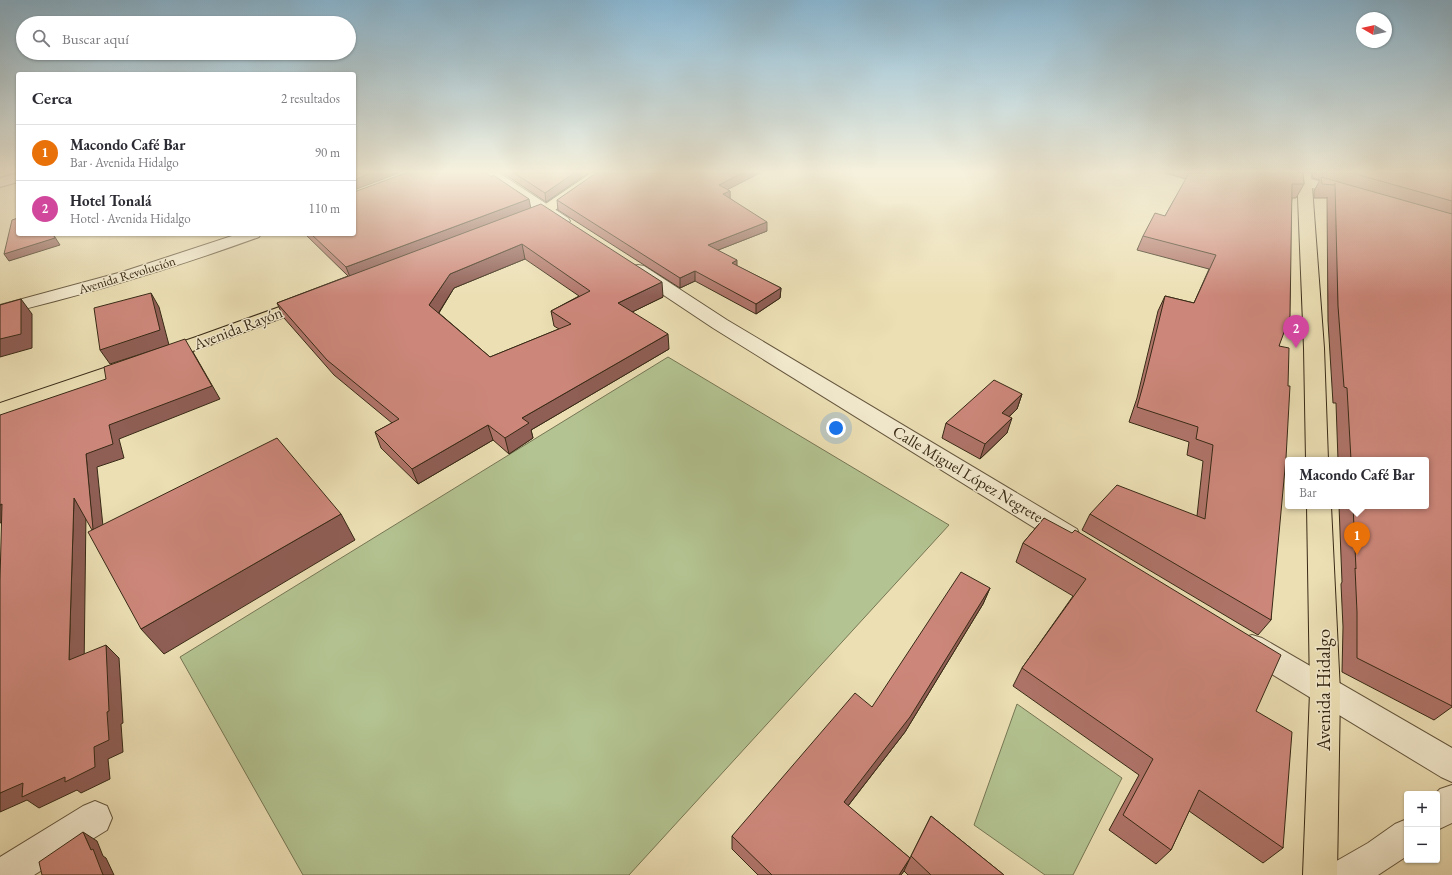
<!DOCTYPE html>
<html lang="es">
<head>
<meta charset="utf-8">
<style>
  body { margin:0; font-family:"EB Garamond",serif; background:#f7f7f7; color:#2b2b33 }
  .controls { position:absolute; right:12px; bottom:12px; display:grid; overflow:hidden; border-radius:4px; box-shadow:0 1px 3px #0004 }
  .controls button { width:36px; height:36px; display:grid; place-items:center; padding:0; border:0; border-bottom:1px solid #e1e1e2; background:#fff; color:#2b2b33; font:20px sans-serif }
  .compass { position:absolute; left:1356px; top:12px; width:36px; height:36px; border-radius:50%; background:#fff; box-shadow:0 1px 3px #0004; rotate:279deg }
  .you { position:absolute; left:836px; top:428px; width:14px; height:14px; margin:-10px; border:3px solid #fff; border-radius:50%; background:#1a73e8; box-shadow:0 0 0 6px #1a73e833 }
  .badge { display:grid; place-items:center; width:26px; height:26px; border-radius:50%; background:#0b8043; color:#fff; font-size:13px; font-weight:700 }
  .pin { position:absolute; translate:-50% -33px; filter:drop-shadow(0 1px 2px #0008) }
  .pin::after { content:''; position:absolute; top:21px; width:14px; height:12px; background:inherit; clip-path:polygon(0 0,100% 0,50% 100%) }
  .popup { position:absolute; left:1285px; top:457px; width:144px; height:52px; box-sizing:border-box; display:grid; place-content:center; border-radius:4px; background:#fff; filter:drop-shadow(0 1px 3px #0005); font-size:13px; white-space:nowrap; color:#7c7c81 }
  .popup b { font-size:15px; color:#2b2b33 }
  .popup::after { content:''; position:absolute; left:50%; top:100%; margin-left:-8px; border:8px solid transparent; border-top-color:#fff }
  .list { margin:0; padding:0; list-style:none }
  h2 { display:flex; justify-content:space-between; align-items:center; height:52px; margin:0; padding:0 16px; font-size:17px }
  h2 small { font-size:13px; font-weight:400; color:#7c7c81 }
  .list li { display:grid; grid-template-columns:26px 1fr auto; gap:12px; align-items:center; box-sizing:border-box; height:56px; padding:0 16px; border-top:1px solid #e1e1e2 }
  .list b { display:block; font-size:15px; white-space:nowrap }
  .list p { margin:0; font-size:13px; white-space:nowrap; color:#7c7c81 }
  .list em { font-size:13px; font-style:normal; color:#7c7c81 }
  .icon { flex:none; width:22px; height:22px; fill:none; stroke:currentColor; stroke-width:2; stroke-linecap:round; stroke-linejoin:round }
  .map { position:relative; flex:none; width:1452px; height:875px; overflow:hidden }
  .search { position:absolute; background:#fff; box-shadow:0 1px 3px #0004; left:16px; top:16px; width:340px; height:44px; display:flex; align-items:center; gap:10px; box-sizing:border-box; padding:0 14px; border-radius:22px; color:#7c7c81; font-size:15px }
  .panel { position:absolute; background:#fff; box-shadow:0 1px 3px #0004; left:16px; top:72px; width:340px; height:164px; border-radius:4px }
  .map>svg:first-child { display:block }
</style>
</head>
<body>
<div class="map">
<svg width="1452" height="875" viewBox="0 0 1452 875">
  <rect width="100%" height="100%" fill="#ecdfb4"/>
  <filter id="stains"><feTurbulence type="fractalNoise" baseFrequency=".005" numOctaves="4"/><feColorMatrix values="0 0 0 0 .2 0 0 0 0 .09 0 0 0 0 .02 0 0 0 .5 -.17"/></filter>
  <radialGradient id="worn" r=".72"><stop offset=".6" stop-color="#630" stop-opacity="0"/><stop offset="1" stop-color="#630" stop-opacity=".3"/></radialGradient>
  <!-- green -->
  <path fill="#b3c391" stroke="#767654" d="M668,357L949,525L629,875H303L180,657Z
    M1017,704L1122,778L1073,875H1045L974,825Z"/>
  <g fill="none" stroke-linecap="round" stroke-linejoin="round">
    <defs>
      <path id="minor" d="M18,173V182L0,187V178Z
        M482,173H499L568,218L570,221L568,224L562,226L556,224L484,176Z
        M1266,173H1290L1350,190L1352,193L1350,196L1345,197L1268,176Z
        M238,234H261L259,237C174,268 88,294 0,315V305L122,272Z
        M638,265L644,266L727,320L1077,529L1080,536L1077,543L1068,546L1059,543L713,328L632,274L629,270L632,266Z
        M1252,635L1262,638L1452,748V782L1441,777L1242,656L1238,647L1242,638Z
        M1452,785V823L1437,830V794H1435L1440,789Z
        M95,801L107,806L112,818L107,830L34,875H0V857L83,806Z
        M1407,819V856L1378,875H1328L1333,863L1368,843L1395,824Z"/>
      <path id="primary" d="M591,173H608L551,213L527,222L521,224L515,222L513,219L515,216L541,207Z
        M1297,173H1311L1324,348L1328,460H1306L1304,348Z
        M310,296L316,297L319,301L316,305L210,345L0,418V403L196,337Z
        M1307,506H1331L1340,692L1337,875H1303L1310,692Z"/>
    </defs>
    <!-- minor casing -->
    <use href="#minor" stroke="#65573e" stroke-width="2"/>
    <!-- primary casing -->
    <use href="#primary" stroke="#382a16" stroke-width="2"/>
    <!-- minor -->
    <use href="#minor" fill="#f3eace" fill-rule="evenodd"/>
    <!-- primary -->
    <use href="#primary" fill="#ecdfb4" fill-rule="evenodd"/>
  </g>
  <!-- wall -->
  <path fill="#af7469" stroke="#382a16" fill-rule="evenodd" d="M503,173H588L546,202Z
    M1165,173H1303L1304,184L1296,198H1292L1279,346L1271,620L1258,635L1082,530L1090,514L1197,516L1203,461L1187,455L1189,442L1129,422L1137,398L1158,311L1165,296L1194,303L1209,269L1137,250L1143,236L1165,216L1186,179Z
    M1312,173H1452V707L1434,720L1342,672L1343,627L1341,584L1342,582L1339,506H1426V460H1338L1336,403H1333L1328,321L1327,197V198H1314V191L1320,180L1313,178Z
    M728,190L730,191V198L767,231L718,250L737,266L781,288L780,298L756,314L695,281L680,288L558,210L557,200Z
    M531,208L663,297L632,312L669,349L531,430L533,438L509,454L493,440L418,484L381,448L375,432L392,423L334,375L284,318L277,303L348,276L305,234H354ZM525,259L579,296L551,311L554,326L559,329L490,357L439,313L454,288Z
    M1022,394L1017,409L1009,417L1007,433L980,459L942,438L946,423Z
    M1044,518L1256,711L1283,848L1263,863L1189,811L1171,850L1156,864L1109,830L1139,775L1013,686L1022,668L1073,596L1016,562L1023,543Z
    M990,588L983,604L905,732L848,806L910,858L931,816L1004,875H908L904,871L901,875H758L732,849V836L872,707Z"/>
  <!-- shaded-wall -->
  <path fill="#8f5e55" stroke="#382a16" d="M371,173H399L354,190V180Z
    M574,173H588L546,202L545,193Z
    M742,173H760L719,194V185Z
    M730,191V200L723,194Z
    M529,199L531,209L350,277L346,267Z
    M767,222V231L708,254V245Z
    M53,234L60,245L9,261L4,254Z
    M522,244L525,259L454,288L434,320L429,305L450,274Z
    M737,260V270L732,263Z
    M695,271V281L680,288V278Z
    M662,282L663,297L620,318L618,303Z
    M781,288L780,298L756,314V304Z
    M151,293L159,307L169,345L110,364L100,350Z
    M21,299L32,314V348L0,357V339Z
    M668,334L669,349L531,430L533,438L509,454L505,438L522,418Z
    M193,352L220,399L119,439L124,458L97,467L105,546L93,533L86,454L109,425Z
    M1022,394L1017,409L997,428L1002,413Z
    M1012,418L1007,433L980,459L985,444Z
    M488,425L493,440L418,484L412,469Z
    M74,498L86,512L84,672L69,660Z
    M2,504L16,518L0,523V505Z
    M341,514L355,540L164,654L141,629Z
    M990,588L983,604L905,732L840,816L844,802Z
    M106,645L119,658L123,723L121,724L123,752L108,759L110,779L81,793L77,790L39,808L27,800L0,812V793L94,747L107,712Z
    M83,832L97,841L103,856L106,858L114,875H103L91,850Z
    M910,858L904,871L901,875H899Z"/>
  <!-- building -->
  <path fill="#cc877a" stroke="#382a16" fill-rule="evenodd" d="M354,173H371L354,180Z
    M406,173H486L492,177L493,175L529,199L346,267L311,234H354V192Z
    M514,173H574L545,193Z
    M596,173H742L719,185L730,191L723,194L767,222L708,245L737,260L732,263L781,288L756,304L695,271L680,278L557,200Z
    M1189,173H1303L1304,184H1292L1290,316L1279,346L1289,348L1288,386H1290L1286,458L1271,620L1090,514L1117,485L1205,519L1213,445L1196,439L1198,427L1137,407L1144,382L1165,296L1194,303L1216,255L1143,236L1155,213L1165,216Z
    M1352,173H1452V201Z
    M1321,177L1452,214V706L1357,658V612L1355,568L1356,569L1353,506H1426V460H1351L1347,388L1344,387L1338,306L1335,183L1334,185L1322,184Z
    M541,204L662,282L618,303L668,334L522,418L529,423L505,438L488,425L412,469L375,432L399,419L327,360L277,303ZM522,244L590,291L551,311L571,324L490,357L429,305L450,274Z
    M18,218V234H53L55,238L4,254L12,220Z
    M151,293L160,330L100,350L94,308Z
    M21,299V334L0,339V305Z
    M185,339L212,386L109,425L113,444L86,454L93,529L92,530L74,498L69,660L106,645L109,711L107,712L109,740L94,747L95,767L65,782V777L22,797L23,783L0,793V580L2,504L0,505V415L106,379L104,367Z
    M994,380L1022,394L1002,413L1012,418L985,444L946,423Z
    M277,438L341,514L141,629L88,532Z
    M1044,518L1072,533L1075,530L1281,655L1256,711L1292,732L1283,848L1199,790L1171,850L1123,815L1153,759L1022,668L1086,579L1023,543Z
    M961,572L990,588L910,717L844,802L910,858L899,875H772L732,836L855,693L872,707Z
    M931,816L1004,875H931L911,856Z
    M83,832L91,850L93,849L103,875H42L39,862Z"/>
  <!-- sky -->
  <linearGradient id="sky" x2="0" y2="1"><stop stop-color="#89b7d3"/><stop offset="0.58" stop-color="#f6f1dd"/><stop offset="1" stop-color="#f6f1dd" stop-opacity="0"/></linearGradient>
  <rect width="1452" height="296" fill="url(#sky)"/>
  <g text-anchor="middle" dominant-baseline="central" stroke-width="3" stroke-linejoin="round" paint-order="stroke">
    <!-- far-street labels -->
    <g font-size="13" fill="#382a16" stroke="#f3eace">
      <text transform="translate(127 275) rotate(-17)">Avenida Revolución</text>
    </g>
    <!-- street labels -->
    <g font-size="16" fill="#382a16" stroke="#f3eace">
      <text transform="translate(238 328) rotate(-21)">Avenida Rayón</text>
      <text transform="translate(968 474) rotate(31)">Calle Miguel López Negrete</text>
    </g>
    <!-- near-street labels -->
    <g font-size="19" fill="#382a16" stroke="#f3eace">
      <text transform="translate(1323 690) rotate(-90)">Avenida Hidalgo</text>
    </g>
  </g>
  <rect width="100%" height="100%" filter="url(#stains)"/>
  <rect width="100%" height="100%" fill="url(#worn)"/>
</svg>
<div class="controls">
<button>+</button>
<button>−</button>
</div>
<svg class="compass" viewBox="-18 -18 36 36"><path d="M0-13l5 13h-10z" fill="#e53935"/><path d="M0 13l5-13h-10z" fill="#7c7c81"/></svg>
<div class="you"></div>
<div class="pin badge" style="left:1357px;top:555px;background:#e8710a">1</div>
<div class="popup"><b>Macondo Café Bar</b>Bar</div>
<div class="pin badge" style="left:1296px;top:348px;background:#d1479c">2</div>
<div class="search"><svg class="icon" aria-label="search" viewBox="0 0 24 24"><circle cx="10" cy="10" r="6"/><path d="M15 15l6 6"/></svg>Buscar aquí</div>
<section class="panel">
<h2>Cerca<small>2 resultados</small></h2>
<ul class="list">
<li><span class="badge" style="background:#e8710a">1</span><div><b>Macondo Café Bar</b><p>Bar · Avenida Hidalgo</p></div><em>90 m</em></li>
<li><span class="badge" style="background:#d1479c">2</span><div><b>Hotel Tonalá</b><p>Hotel · Avenida Hidalgo</p></div><em>110 m</em></li>
</ul>
</section>
</div>
</body>
</html>
